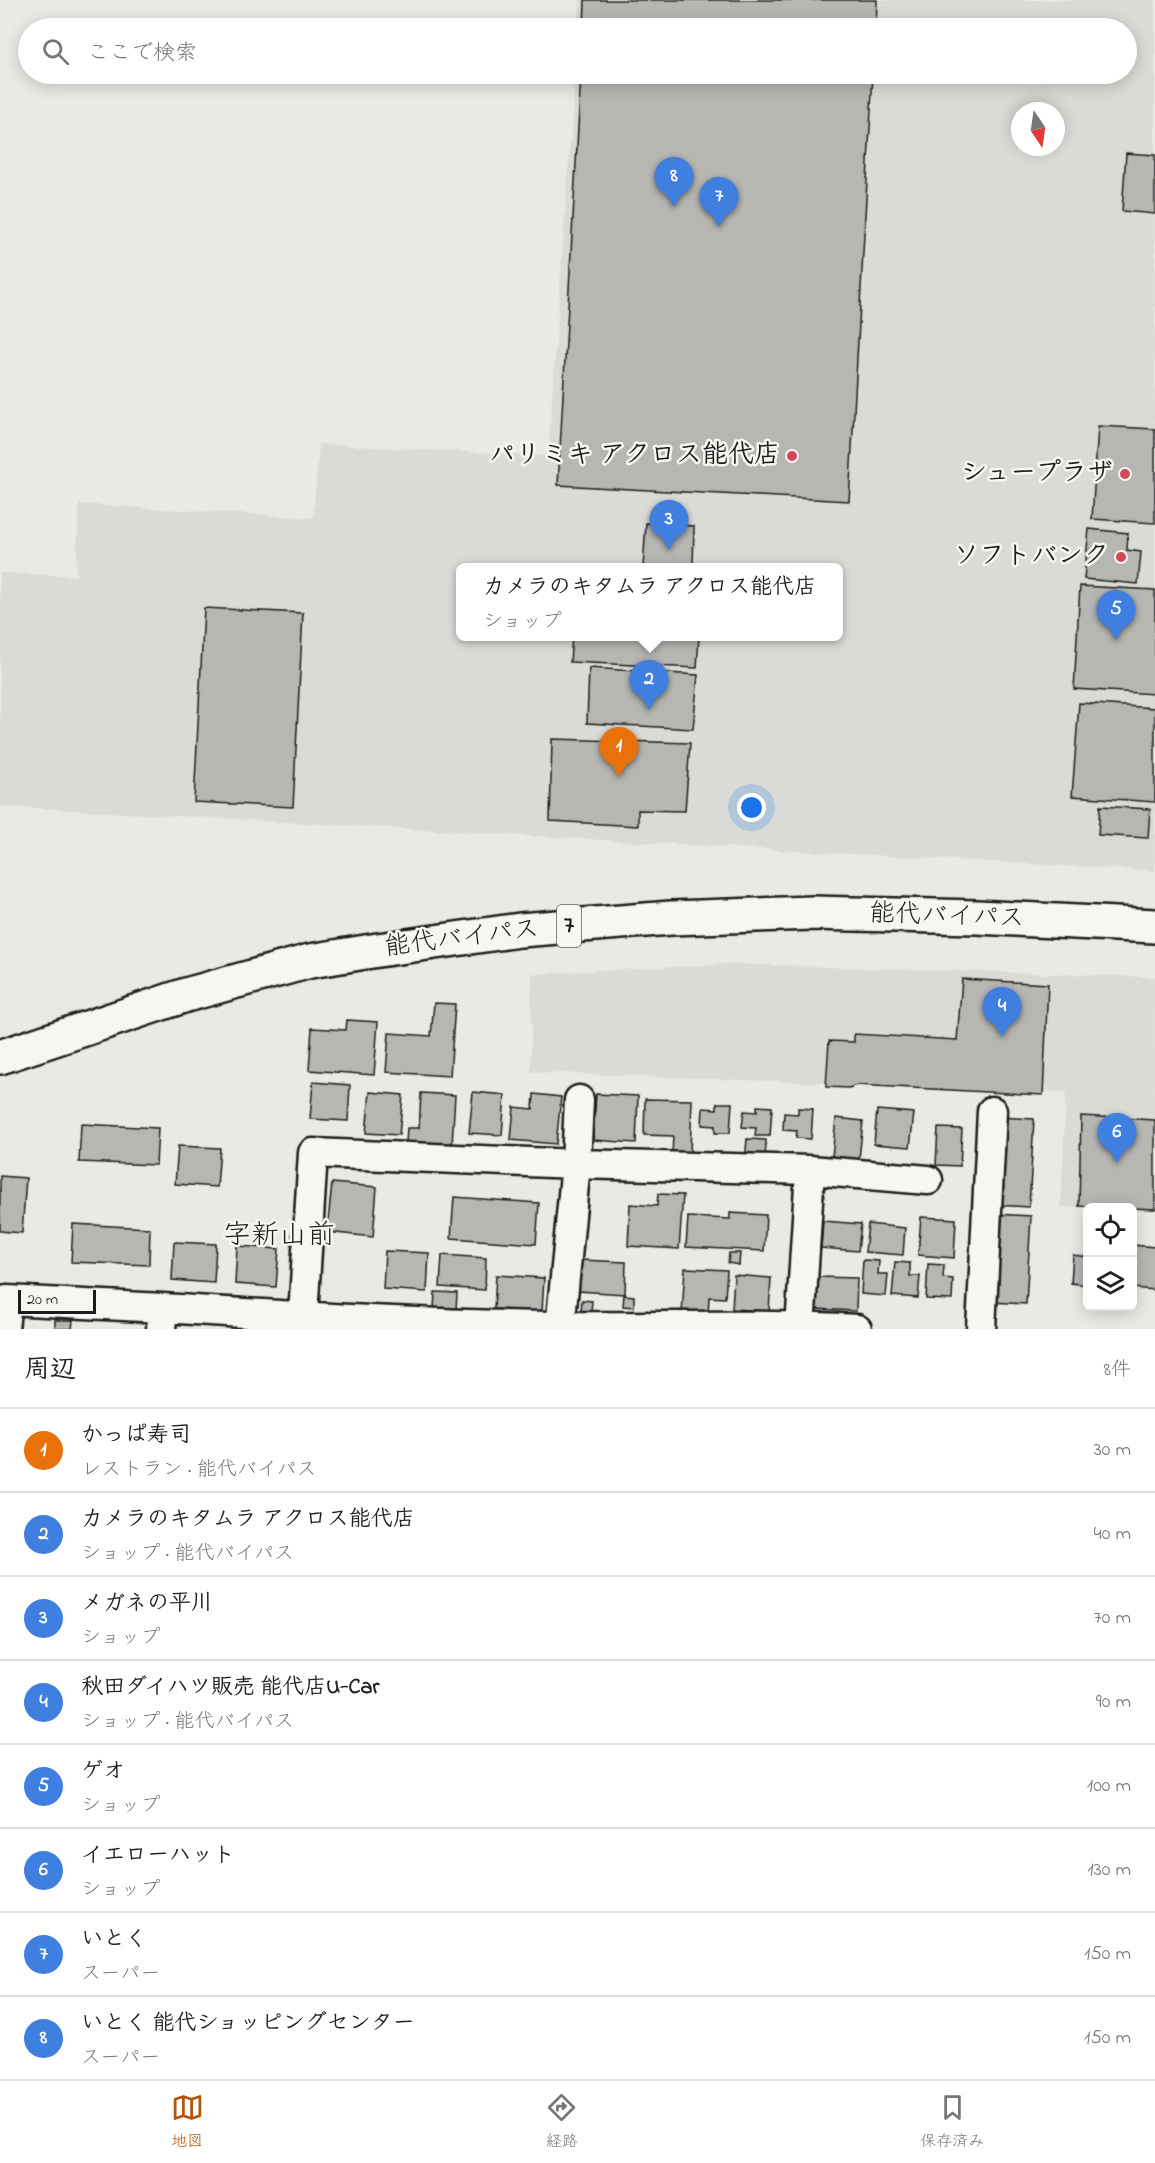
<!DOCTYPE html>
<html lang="ja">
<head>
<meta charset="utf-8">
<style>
  body { margin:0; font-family:"Indie Flower","Klee One",sans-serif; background:#f2f2f2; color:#222 }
  .controls { position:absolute; right:18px; bottom:18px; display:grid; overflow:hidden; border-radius:9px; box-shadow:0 3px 15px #0003 }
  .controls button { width:54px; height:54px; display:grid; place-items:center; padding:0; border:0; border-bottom:2px solid #e0e0e0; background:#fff; color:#222; font:30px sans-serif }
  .compass { position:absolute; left:1011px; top:102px; width:54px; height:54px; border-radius:50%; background:#fff; box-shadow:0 3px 15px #0003; rotate:167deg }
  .scale { position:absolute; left:18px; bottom:15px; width:78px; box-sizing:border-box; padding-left:6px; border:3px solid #1c1c1c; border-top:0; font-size:16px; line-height:21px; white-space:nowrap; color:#1c1c1c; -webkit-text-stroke:4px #f6f6f2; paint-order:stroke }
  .you { position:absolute; left:752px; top:808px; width:21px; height:21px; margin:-15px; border:4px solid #fff; border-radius:50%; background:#1a73e8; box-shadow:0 0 0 9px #1a73e833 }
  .badge { display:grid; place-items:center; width:39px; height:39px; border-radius:50%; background:#b45309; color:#fff; font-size:20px; font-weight:700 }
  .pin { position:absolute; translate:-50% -50px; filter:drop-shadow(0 2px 3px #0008) }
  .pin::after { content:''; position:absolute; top:32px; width:21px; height:18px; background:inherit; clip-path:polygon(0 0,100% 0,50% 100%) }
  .popup { position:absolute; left:456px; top:563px; width:387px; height:78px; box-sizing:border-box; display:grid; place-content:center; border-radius:9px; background:#fff; filter:drop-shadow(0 2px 4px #0005); font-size:20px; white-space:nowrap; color:#767676 }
  .popup b { font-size:22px; color:#222 }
  .popup::after { content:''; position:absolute; left:50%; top:100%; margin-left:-12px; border:12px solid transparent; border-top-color:#fff }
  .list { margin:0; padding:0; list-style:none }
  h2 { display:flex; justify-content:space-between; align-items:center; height:78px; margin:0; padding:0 24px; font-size:26px }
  h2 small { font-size:20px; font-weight:400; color:#767676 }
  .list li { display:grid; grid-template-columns:39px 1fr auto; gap:18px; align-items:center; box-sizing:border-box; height:84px; padding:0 24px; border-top:2px solid #e0e0e0 }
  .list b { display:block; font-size:22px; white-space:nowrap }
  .list p { margin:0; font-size:20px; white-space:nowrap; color:#767676 }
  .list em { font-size:20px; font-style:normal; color:#767676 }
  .icon { flex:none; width:33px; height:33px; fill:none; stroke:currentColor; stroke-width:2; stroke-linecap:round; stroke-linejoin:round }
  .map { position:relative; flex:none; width:1155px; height:1329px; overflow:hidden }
  .search { position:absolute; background:#fff; box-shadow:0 3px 15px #0003; left:18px; right:18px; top:18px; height:66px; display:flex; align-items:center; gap:15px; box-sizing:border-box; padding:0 21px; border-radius:33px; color:#767676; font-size:22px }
  .sheet { height:750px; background:#fff }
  nav { display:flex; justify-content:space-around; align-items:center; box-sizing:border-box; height:84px; border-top:2px solid #e0e0e0; background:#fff; font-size:16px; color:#767676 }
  nav a { display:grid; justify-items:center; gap:3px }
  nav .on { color:#b45309 }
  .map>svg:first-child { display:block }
</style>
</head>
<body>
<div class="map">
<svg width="1155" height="1329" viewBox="0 0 1155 1329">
  <rect width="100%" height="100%" fill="#e9e9e5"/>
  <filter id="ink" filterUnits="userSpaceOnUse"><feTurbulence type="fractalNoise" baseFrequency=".0167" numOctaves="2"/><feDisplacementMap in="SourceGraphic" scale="12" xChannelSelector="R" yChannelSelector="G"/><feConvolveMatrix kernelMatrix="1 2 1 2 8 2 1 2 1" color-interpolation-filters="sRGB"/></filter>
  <g filter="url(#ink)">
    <!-- built -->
    <path fill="#dadad6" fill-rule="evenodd" d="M580,0H1155V871L0,806V573L76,576L79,504L313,518L319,444L548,456L575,74H1126V28H578ZM1020,111H1056V147H1020ZM460,568H838V636H460Z
      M731,964L1155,977V1211L1133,1210L1132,1208L1061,1207L1066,1092L531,1072L532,974Z"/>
    <!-- building -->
    <path fill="#b6b6b3" stroke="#1c1c1c" stroke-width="1.5" d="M585,0H877L876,28H584Z
      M581,74H873L849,501L558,485Z
      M1126,153L1155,155V214L1122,211Z
      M1098,426L1155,429V523L1092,519Z
      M646,523L694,526L693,568H643Z
      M1089,529L1128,533L1127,550L1141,552L1138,584L1084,579Z
      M1080,586L1155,590V694L1074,689Z
      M204,608L303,613L293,807L194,802Z
      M572,636H699L697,668L570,662Z
      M589,668L698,675L693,729L587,723Z
      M1079,703L1155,708V802L1072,796Z
      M552,739L690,743L685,811L638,810V826L550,821Z
      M1100,806L1150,809L1148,838L1098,835Z
      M962,979L1048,984L1043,1095L856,1085L849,1088L826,1087L829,1041L854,1042V1034L957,1040Z
      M434,1003L455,1004L450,1076L386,1072L389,1033L431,1036Z
      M347,1020L378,1022L374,1075L309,1070L312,1028L346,1030Z
      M313,1082L350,1085L348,1121L310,1119Z
      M370,1092L403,1095L399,1135L366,1133Z
      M473,1092L505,1095L502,1135L469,1133Z
      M421,1093L455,1095L452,1145L406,1143L407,1128H419Z
      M534,1094L561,1097L556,1144L511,1140L514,1107L533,1109Z
      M596,1094L638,1096L636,1143L593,1140Z
      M645,1099L692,1100L690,1154L672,1153L673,1136L644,1135Z
      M717,1103H732L730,1133H715V1126L702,1125L703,1108L717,1109Z
      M757,1106L772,1107L770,1136H755L756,1128L742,1127L744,1111L757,1112Z
      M798,1108L813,1109L811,1139L796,1138L797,1131L783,1130L784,1113L798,1114Z
      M877,1110L914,1113L910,1147L874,1144Z
      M1081,1116L1155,1120V1209L1079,1206Z
      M1000,1117L1034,1119L1029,1207L995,1205Z
      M836,1118L863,1121L859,1159L832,1157Z
      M81,1124L158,1128L156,1165L79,1162Z
      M938,1128L962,1129L960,1166L936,1165Z
      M747,1139L766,1140L765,1163L745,1162Z
      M178,1146L220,1148L217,1187L175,1184Z
      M0,1176L26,1178L22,1233L0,1231Z
      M332,1183L377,1187L373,1237L327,1232Z
      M658,1194L683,1195L679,1249L628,1246L630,1204L657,1206Z
      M454,1197L539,1203L536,1244L451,1238Z
      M730,1213L766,1215L764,1251L686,1247L688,1217L730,1219Z
      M997,1214L1031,1216L1026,1304L992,1302Z
      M921,1217L956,1219L954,1258L918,1255Z
      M823,1221L861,1224L858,1251L821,1248Z
      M73,1224L150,1228L149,1265L71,1262Z
      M868,1224L905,1228L903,1255L865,1252Z
      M174,1242L216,1244L214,1283L172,1280Z
      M1087,1242L1088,1285L1071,1283L1073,1255L1086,1257Z
      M1132,1245L1155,1247V1290L1132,1288Z
      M237,1246L279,1249L276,1287L235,1284Z
      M385,1251L429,1253L427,1292L383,1289Z
      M729,1253H740L739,1265L728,1263Z
      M442,1255L486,1258L485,1290L440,1287Z
      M580,1260L626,1262L625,1294L578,1291Z
      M863,1260L879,1261L878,1274H888L886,1296L861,1294Z
      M895,1262L910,1263V1276H920L918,1298L892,1296Z
      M928,1264L944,1265L943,1278L953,1279L952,1300L926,1299Z
      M685,1268L727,1270L725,1298L709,1297L708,1316L682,1314Z
      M496,1275L544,1278L542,1312L494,1309Z
      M734,1275L771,1278L769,1311L732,1309Z
      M817,1277L857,1278L856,1311L815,1309Z
      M435,1292L457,1293L456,1310L434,1309Z
      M624,1295L634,1296V1307L623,1306Z
      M582,1300L592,1301L591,1312L581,1311Z
      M55,1320H73L72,1329H55Z"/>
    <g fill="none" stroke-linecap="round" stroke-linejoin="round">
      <defs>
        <path id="street" d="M163,1308C295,1316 429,1325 562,1326C660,1327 759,1323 857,1329
          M303,1316L313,1153L576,1164L810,1170L928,1180
          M4,1329L7,1300L163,1308L161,1329
          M560,1329L576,1164L579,1100
          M800,1329L810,1170
          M981,1329L992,1111"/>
        <path id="highway" d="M0,1057L186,995L310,961L378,950L520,930L671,918L812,913L977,917L1155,926"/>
      </defs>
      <!-- street casing -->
      <use href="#street" stroke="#1c1c1c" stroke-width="33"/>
      <!-- highway casing -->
      <use href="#highway" stroke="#1c1c1c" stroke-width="38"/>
      <!-- street -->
      <use href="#street" stroke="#f6f6f2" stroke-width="28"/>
      <!-- highway -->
      <use href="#highway" stroke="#f6f6f2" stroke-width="33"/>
    </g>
  </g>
  <!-- markers -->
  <g fill="#d1495b" stroke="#f6f6f2" stroke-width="2">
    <circle cx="792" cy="456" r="6"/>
    <circle cx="1125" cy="474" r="6"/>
    <circle cx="1121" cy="557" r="6"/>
  </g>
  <g text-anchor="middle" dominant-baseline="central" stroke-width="5" stroke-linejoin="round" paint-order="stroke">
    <!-- shield labels -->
    <rect fill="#f6f6f2" stroke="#5d5d5c" stroke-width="1.5" x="557" y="905" width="24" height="42" rx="4.5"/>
    <g font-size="24" font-weight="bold" fill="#1c1c1c">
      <text x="569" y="926">7</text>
    </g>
    <!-- poi labels -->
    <g font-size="26" font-weight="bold" fill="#1c1c1c" stroke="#f6f6f2" text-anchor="end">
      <text x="780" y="456">パリミキ アクロス能代店</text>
      <text x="1113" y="474">シュープラザ</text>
      <text x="1109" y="557">ソフトバンク</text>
    </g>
    <!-- street labels -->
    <g font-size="26" fill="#1c1c1c" stroke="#f6f6f2">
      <text transform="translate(947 917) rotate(2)">能代バイパス</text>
      <text transform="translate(462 939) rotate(-7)">能代バイパス</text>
    </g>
    <!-- quarter labels -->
    <g font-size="28" fill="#1c1c1c" stroke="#f6f6f2">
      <text x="279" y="1236">字新山前</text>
    </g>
  </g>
</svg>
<div class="controls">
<button><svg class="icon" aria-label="locate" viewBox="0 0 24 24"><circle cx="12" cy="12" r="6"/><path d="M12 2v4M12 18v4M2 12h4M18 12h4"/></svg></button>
<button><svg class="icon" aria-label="layers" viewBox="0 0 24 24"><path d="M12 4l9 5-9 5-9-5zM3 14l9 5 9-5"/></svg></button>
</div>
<svg class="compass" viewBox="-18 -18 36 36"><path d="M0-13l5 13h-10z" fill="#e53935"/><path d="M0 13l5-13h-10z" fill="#767676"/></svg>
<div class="scale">20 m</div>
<div class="you"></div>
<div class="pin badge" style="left:619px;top:777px;background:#e8710a">1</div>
<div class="pin badge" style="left:649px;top:710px;background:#3f7fe0">2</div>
<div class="popup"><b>カメラのキタムラ アクロス能代店</b>ショップ</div>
<div class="pin badge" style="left:669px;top:550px;background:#3f7fe0">3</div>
<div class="pin badge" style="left:1002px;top:1037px;background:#3f7fe0">4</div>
<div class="pin badge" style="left:1116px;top:640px;background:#3f7fe0">5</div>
<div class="pin badge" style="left:1117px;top:1163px;background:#3f7fe0">6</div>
<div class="pin badge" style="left:719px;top:227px;background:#3f7fe0">7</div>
<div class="pin badge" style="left:674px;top:207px;background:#3f7fe0">8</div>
<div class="search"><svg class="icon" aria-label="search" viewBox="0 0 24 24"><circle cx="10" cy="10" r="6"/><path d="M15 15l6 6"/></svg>ここで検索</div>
</div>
<section class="sheet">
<h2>周辺<small>8件</small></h2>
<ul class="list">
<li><span class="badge" style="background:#e8710a">1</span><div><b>かっぱ寿司</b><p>レストラン · 能代バイパス</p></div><em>30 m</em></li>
<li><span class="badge" style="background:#3f7fe0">2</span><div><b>カメラのキタムラ アクロス能代店</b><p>ショップ · 能代バイパス</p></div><em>40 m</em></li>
<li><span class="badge" style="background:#3f7fe0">3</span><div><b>メガネの平川</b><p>ショップ</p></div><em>70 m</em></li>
<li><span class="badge" style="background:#3f7fe0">4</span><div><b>秋田ダイハツ販売 能代店U-Car</b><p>ショップ · 能代バイパス</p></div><em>90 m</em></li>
<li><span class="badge" style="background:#3f7fe0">5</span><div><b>ゲオ</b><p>ショップ</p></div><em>100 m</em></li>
<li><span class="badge" style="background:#3f7fe0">6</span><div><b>イエローハット</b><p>ショップ</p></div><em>130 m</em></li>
<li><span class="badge" style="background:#3f7fe0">7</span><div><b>いとく</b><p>スーパー</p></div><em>150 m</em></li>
<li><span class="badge" style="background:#3f7fe0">8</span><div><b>いとく 能代ショッピングセンター</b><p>スーパー</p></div><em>150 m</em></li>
</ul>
</section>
<nav>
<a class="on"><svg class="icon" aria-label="map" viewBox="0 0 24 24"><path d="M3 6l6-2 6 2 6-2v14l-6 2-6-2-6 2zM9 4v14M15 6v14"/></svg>地図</a>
<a><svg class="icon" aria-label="directions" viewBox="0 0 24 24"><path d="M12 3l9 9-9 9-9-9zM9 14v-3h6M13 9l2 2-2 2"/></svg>経路</a>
<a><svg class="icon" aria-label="saved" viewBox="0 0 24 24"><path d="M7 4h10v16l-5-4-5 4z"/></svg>保存済み</a>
</nav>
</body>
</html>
